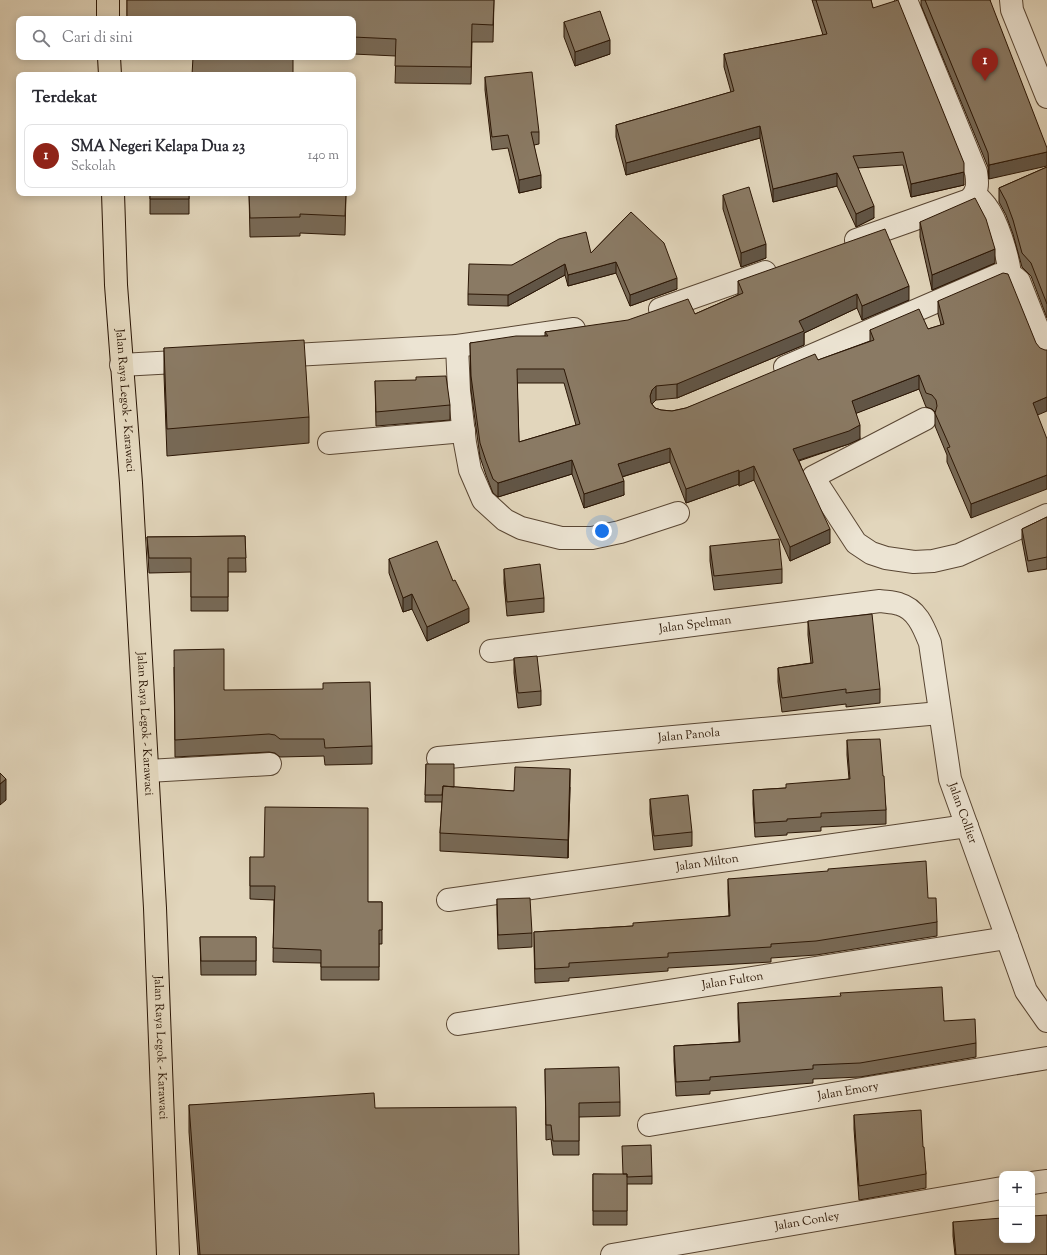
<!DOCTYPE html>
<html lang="id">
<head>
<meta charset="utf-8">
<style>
  body { margin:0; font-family:"Sorts Mill Goudy",serif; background:#f2f2f3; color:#2b2b33 }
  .controls { position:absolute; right:12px; bottom:12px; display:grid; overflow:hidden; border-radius:8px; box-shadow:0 2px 10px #0003 }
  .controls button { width:36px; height:36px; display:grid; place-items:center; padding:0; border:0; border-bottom:1px solid #e1e1e2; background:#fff; color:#2b2b33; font:20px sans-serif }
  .you { position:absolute; left:602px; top:531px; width:14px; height:14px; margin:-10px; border:3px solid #fff; border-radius:50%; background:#1a73e8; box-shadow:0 0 0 6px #1a73e833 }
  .badge { display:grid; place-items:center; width:26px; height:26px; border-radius:50%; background:#8f2418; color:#fff; font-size:13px; font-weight:700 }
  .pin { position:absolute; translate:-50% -33px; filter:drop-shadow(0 1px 2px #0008) }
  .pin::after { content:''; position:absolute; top:21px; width:14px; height:12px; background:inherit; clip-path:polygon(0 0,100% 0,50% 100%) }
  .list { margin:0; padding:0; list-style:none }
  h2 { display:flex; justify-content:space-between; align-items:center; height:52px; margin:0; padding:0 16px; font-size:17px }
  h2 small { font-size:13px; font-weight:400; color:#7c7c81 }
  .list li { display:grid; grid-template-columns:26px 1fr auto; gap:12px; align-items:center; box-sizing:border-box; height:64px; margin:0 8px 8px; padding:0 8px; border:1px solid #e1e1e2; border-radius:8px }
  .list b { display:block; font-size:15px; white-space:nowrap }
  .list p { margin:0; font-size:13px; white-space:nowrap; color:#7c7c81 }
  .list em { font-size:13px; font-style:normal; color:#7c7c81 }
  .icon { flex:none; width:22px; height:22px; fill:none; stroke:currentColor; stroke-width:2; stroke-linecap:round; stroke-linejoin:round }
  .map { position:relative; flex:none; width:1047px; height:1255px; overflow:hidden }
  .search { position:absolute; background:#fff; box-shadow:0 2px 10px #0003; left:16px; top:16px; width:340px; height:44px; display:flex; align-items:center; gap:10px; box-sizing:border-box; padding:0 14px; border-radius:8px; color:#7c7c81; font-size:15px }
  .panel { position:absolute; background:#fff; box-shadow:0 2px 10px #0003; left:16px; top:72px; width:340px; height:124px; border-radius:8px }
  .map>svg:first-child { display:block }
</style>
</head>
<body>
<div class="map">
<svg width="1047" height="1255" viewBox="0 0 1047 1255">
  <rect width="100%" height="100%" fill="#e2d6bc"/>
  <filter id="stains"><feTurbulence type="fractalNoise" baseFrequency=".005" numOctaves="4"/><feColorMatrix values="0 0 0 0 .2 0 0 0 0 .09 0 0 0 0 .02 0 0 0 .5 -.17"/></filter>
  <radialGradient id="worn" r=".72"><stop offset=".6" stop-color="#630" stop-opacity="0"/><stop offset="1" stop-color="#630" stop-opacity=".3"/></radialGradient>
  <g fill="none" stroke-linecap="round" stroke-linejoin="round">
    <defs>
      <g id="minor">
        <path d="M1011,0L1012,10L1047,97"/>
        <path d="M975,194C979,198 983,202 986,206C997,220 1008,256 1010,274"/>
        <path d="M856,240L969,200C978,192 978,184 976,172L906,0"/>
        <path d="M660,309L765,272"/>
        <path d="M457,346L459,391L465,443L470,470L483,500L505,520L521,528L561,538H592L620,532L678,513"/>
        <path d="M276,356L457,346L574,329"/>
        <path d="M121,365L194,361"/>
        <path d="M785,367L998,275C1007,273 1012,274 1019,281L1047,352"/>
        <path d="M925,419L813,477L856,543L871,553L886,558L914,562L933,561L959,555L1047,515"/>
        <path d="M329,443L464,431"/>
        <path id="s1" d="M491,651L880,601C886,602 893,602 899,604C917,609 924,628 930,643L950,779L1026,991L1047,1021"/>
        <path id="s2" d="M438,758L940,713"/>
        <path d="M148,771L270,764"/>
        <path id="s3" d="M448,900L967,826"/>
        <path id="s4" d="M458,1024L1007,938"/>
        <path id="s5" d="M649,1125L1047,1058"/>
        <path d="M1032,1183L1047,1181"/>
        <path id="s6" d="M612,1255L1002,1188"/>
      </g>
      <g id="primary">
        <path d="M108,0V19"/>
        <path d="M109,57L110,75"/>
        <path id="s7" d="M113,193L116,285L131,483L155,908L168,1255"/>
      </g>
    </defs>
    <!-- minor casing -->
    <use href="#minor" stroke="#594633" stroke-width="24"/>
    <!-- primary casing -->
    <use href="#primary" stroke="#2b1605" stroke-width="24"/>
    <!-- minor -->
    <use href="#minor" stroke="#ece4d3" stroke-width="22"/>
    <!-- primary -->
    <use href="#primary" stroke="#e2d6bc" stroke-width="22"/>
  </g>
  <!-- wall -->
  <path fill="#776956" stroke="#2b1605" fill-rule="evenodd" d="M127,0H494L493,42H472L471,84L395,83L396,56L353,54V19H127Z
    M812,0H871L873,8L964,185L911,197L903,165L858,168L874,218L856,227L837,186L773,202L760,138L626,175L616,137V125L731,92L724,67V54L823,35Z
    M921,0H990L989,179L988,167L921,5Z
    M564,22L610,54L575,66L564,37Z
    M485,77L539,132V144L534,145L541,188L519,193L508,148L492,150L485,90Z
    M1047,167V318L1031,276L1022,267L1013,234L1006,215L999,202V188Z
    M150,193H189V214H150Z
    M249,193H346L345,235L300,233V236L250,237Z
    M723,195L766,258L741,267L723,209Z
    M631,212L677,289L630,306L616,273L568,286L565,275L508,306L468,305V294L512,265L591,253Z
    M920,222L995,263L932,290L920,237Z
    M738,281L909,300L862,320L857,308L804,333V345L677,398L656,400L652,404L655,408L661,410L672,411L686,408L818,360L870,341V330L928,329L941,325L938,314V301L1037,415L971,518L947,462V455L935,426V412L932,409L926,407L919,389L856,413L860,439L849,444L799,461L830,543L790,561L754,480L739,486V484L686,503L670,462L622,477L624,495L584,508L572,474L498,497L493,493L486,475L480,457L471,390L470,343L545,336V332L695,314L738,295ZM517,383H564L576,425L519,442Z
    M164,348L309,417V443L167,456L164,375Z
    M375,381L450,405V420L376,426Z
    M1047,517V569L1028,572L1022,540V529Z
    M245,536L246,572H228V611H191V572L149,573L147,537Z
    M710,546L782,569V583L714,590L710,561Z
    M389,559L453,581L469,622L427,641L412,609L403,612L389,573Z
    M504,569L544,598V612L507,616L504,583Z
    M808,621L880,689V703L846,707V704L782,712L778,682V668L811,663L808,635Z
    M514,658L541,691V705L518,708L514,673Z
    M174,667L224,690L372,746V764L325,765L324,756L280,757L275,753L269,752L175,757Z
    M847,740L883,776L886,810V824L821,827V831L787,833V835L755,837L753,804V790L786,788L849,779L847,755Z
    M426,764L454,787L514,791L570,787L568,858L440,851V833L442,802H425Z
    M650,799L692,832V846L654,850L650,814Z
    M250,857L368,902H382V944H379V980H321V963L273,962L274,900L250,899Z
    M728,879L928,898L937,922V936L816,955L771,958V962L668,968V971L569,978V981L535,983L534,947V932L633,926L729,916L728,893Z
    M497,899L532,933V947L498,949L497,914Z
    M200,937H256V975H201Z
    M738,1003L944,1021L976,1043V1057L860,1077L813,1079V1083L710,1091V1094L676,1096L674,1061V1046L739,1042L738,1018Z
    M545,1069L620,1102V1116L579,1117V1155H553L551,1139L546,1140Z
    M189,1105L375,1108L519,1255H198L189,1132Z
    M854,1115L923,1147L926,1174V1188L859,1200L854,1129Z
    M593,1174L652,1176V1184H627V1225H593Z
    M953,1222L1047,1255H955L953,1236Z"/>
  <!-- shaded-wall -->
  <path fill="#615546" stroke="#2b1605" d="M610,40V54L575,66V52Z
    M760,126V138L626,175V163Z
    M1047,152V166L989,179V165Z
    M964,172V185L911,197V184Z
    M837,173V186L773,202V189Z
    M541,175V188L519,193V180Z
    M874,206V218L856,227V214Z
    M766,244V258L741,267V253Z
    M995,249V263L932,290V275Z
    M616,262V273L568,286V275Z
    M565,264V275L508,306V295Z
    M677,278V289L630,306V295Z
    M909,286V300L862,320V306Z
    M857,294V308L804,333V345L677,398V384L799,321Z
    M919,375V389L852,415V401Z
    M656,386V400L652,404L650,409V396L652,390Z
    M1047,397V411L1033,417V403Z
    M860,425V439L849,444L793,462V449Z
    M670,448V462L618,478V464Z
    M572,460V474L498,497V483Z
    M754,466V480L739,486V472Z
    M739,470V484L686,503V489Z
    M1047,475V489L971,518V504Z
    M624,481V495L584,508V494Z
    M830,529V543L790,561V547Z
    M412,594V609L403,612V598Z
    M469,608V622L427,641V627Z
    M570,769V787L568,858V840Z
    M6,779V800L0,805V784Z"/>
  <!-- building -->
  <path fill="#8a7a64" stroke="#2b1605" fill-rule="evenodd" d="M127,0H494L493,25L472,24L471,67L395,66L396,39L353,37V19H127Z
    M816,0H871L873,8L898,0L964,163V172L911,184L903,152L853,156L874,206L856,214L837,173L773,189L760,126L626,163L616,125L734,91L724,54L827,34Z
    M925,0H990L1047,148V152L989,165L988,153Z
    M600,11L610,40L575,52L564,22Z
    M193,57H293V75H192Z
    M532,72L539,132H531L541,175L519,180L508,135L492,137L485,77Z
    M1047,167V304L1031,263L1022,253L1013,220L1006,201L999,188Z
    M749,187L766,244L741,253L723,195Z
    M150,193H189V199H150Z
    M249,193H346L345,216L300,214V217L250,218Z
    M975,198L986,219L995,249L932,275L920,222Z
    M631,212L664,243L677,278L630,295L616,262L568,275L565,264L508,295L468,294L469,264L512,265L559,239L586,232L591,253Z
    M885,229L909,286L862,306L857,294L799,321L804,331L677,384L656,386L652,390L650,396L651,403L655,408L661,410L672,411L686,408L815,354L818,360L874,340L870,330L919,309L928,329L944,324L938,301L1003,273L1008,274L1036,343L1040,348L1045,350H1047V397L1033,403L1047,439V475L971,504L947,448L950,447L935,413L937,406L936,400L932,395L926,393L919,375L852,401L860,425L849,431L793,449L830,529L790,547L754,466L739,472V470L686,489L670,448L618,464L624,481L584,494L572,460L498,483L493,479L486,461L480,443L471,376L470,343L516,336H548L545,332L628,320L688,299L695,314L743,293L738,281ZM517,369H564L580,424L519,442Z
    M304,340L309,417L167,429L164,348Z
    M446,376L450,405L376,412L375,381L416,380V377Z
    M1047,517V557L1028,561L1022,529Z
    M245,536L246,558H228V597H191V558H149L147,537Z
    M779,539L782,569L714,576L710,546Z
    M437,541L453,581L455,580L469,608L427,627L412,594L403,598L389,559Z
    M540,564L544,598L507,602L504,569Z
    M872,614L880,689L846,693V689L782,698L778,668L813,663L808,621Z
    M224,649V690L323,689V683L370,682L372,746L325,748L324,739H280L275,735L269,734L175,740L174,650Z
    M537,656L541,691L518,693L514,658Z
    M880,739L883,776H884L886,810L821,813V817L787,819V821L755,823L753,790L786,788V784L850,779L847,740Z
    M426,764H454V787L443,786L442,795H425Z
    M515,767L570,769L568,840L440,833L443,786L514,791Z
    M0,773L6,779L0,784Z
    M688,795L692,832L654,836L650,799Z
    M265,807L368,808V902H382V930H379V967H321V950L273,948L275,886H250V857H264Z
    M926,861L928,898H936L937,922L816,941L771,944V947L668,953V957L569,963V967L535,969L534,932L633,926V923L730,916L728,879L828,871V869Z
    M530,898L532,933L498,935L497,899Z
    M200,937H256V961H201Z
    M942,987L944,1021L975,1019L976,1043L860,1063L813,1065V1069L710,1077V1080L676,1082L674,1046L740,1042L738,1003L841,996L840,993Z
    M619,1067L620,1102L579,1103V1141H553L551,1125H546L545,1069Z
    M374,1093L375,1108L516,1107L519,1255H200L189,1105Z
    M921,1110L923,1147H924L926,1174L859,1186L854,1115Z
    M651,1145L652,1176L627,1177V1174H623L622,1146Z
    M593,1174H627V1211H593Z
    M1047,1215V1255H956L953,1222L1002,1218V1240H1032V1216Z"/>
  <g text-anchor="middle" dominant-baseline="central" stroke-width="3.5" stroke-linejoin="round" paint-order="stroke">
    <!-- street labels -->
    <g font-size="12" fill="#2b1605" stroke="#ece4d3">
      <text stroke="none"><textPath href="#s7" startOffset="208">Jalan Raya Legok - Karawaci</textPath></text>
      <text stroke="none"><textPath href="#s1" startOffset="206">Jalan Spelman</textPath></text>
      <text stroke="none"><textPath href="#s7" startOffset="532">Jalan Raya Legok - Karawaci</textPath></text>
      <text stroke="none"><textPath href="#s2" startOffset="252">Jalan Panola</textPath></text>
      <text stroke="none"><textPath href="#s1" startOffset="637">Jalan Collier</textPath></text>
      <text stroke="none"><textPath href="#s3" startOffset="262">Jalan Milton</textPath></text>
      <text stroke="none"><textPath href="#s4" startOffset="278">Jalan Fulton</textPath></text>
      <text stroke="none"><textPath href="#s7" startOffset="856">Jalan Raya Legok - Karawaci</textPath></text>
      <text stroke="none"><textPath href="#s5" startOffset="202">Jalan Emory</textPath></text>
      <text stroke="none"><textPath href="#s6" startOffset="198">Jalan Conley</textPath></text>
    </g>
  </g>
  <rect width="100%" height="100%" filter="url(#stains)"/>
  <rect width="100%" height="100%" fill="url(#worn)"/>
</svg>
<div class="controls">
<button>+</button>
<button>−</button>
</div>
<div class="you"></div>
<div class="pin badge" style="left:985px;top:81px">1</div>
<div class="search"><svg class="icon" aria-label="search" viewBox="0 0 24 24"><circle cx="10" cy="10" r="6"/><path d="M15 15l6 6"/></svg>Cari di sini</div>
<section class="panel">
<h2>Terdekat<small></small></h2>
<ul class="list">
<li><span class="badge">1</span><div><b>SMA Negeri Kelapa Dua 23</b><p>Sekolah</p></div><em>140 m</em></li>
</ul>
</section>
</div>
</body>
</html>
